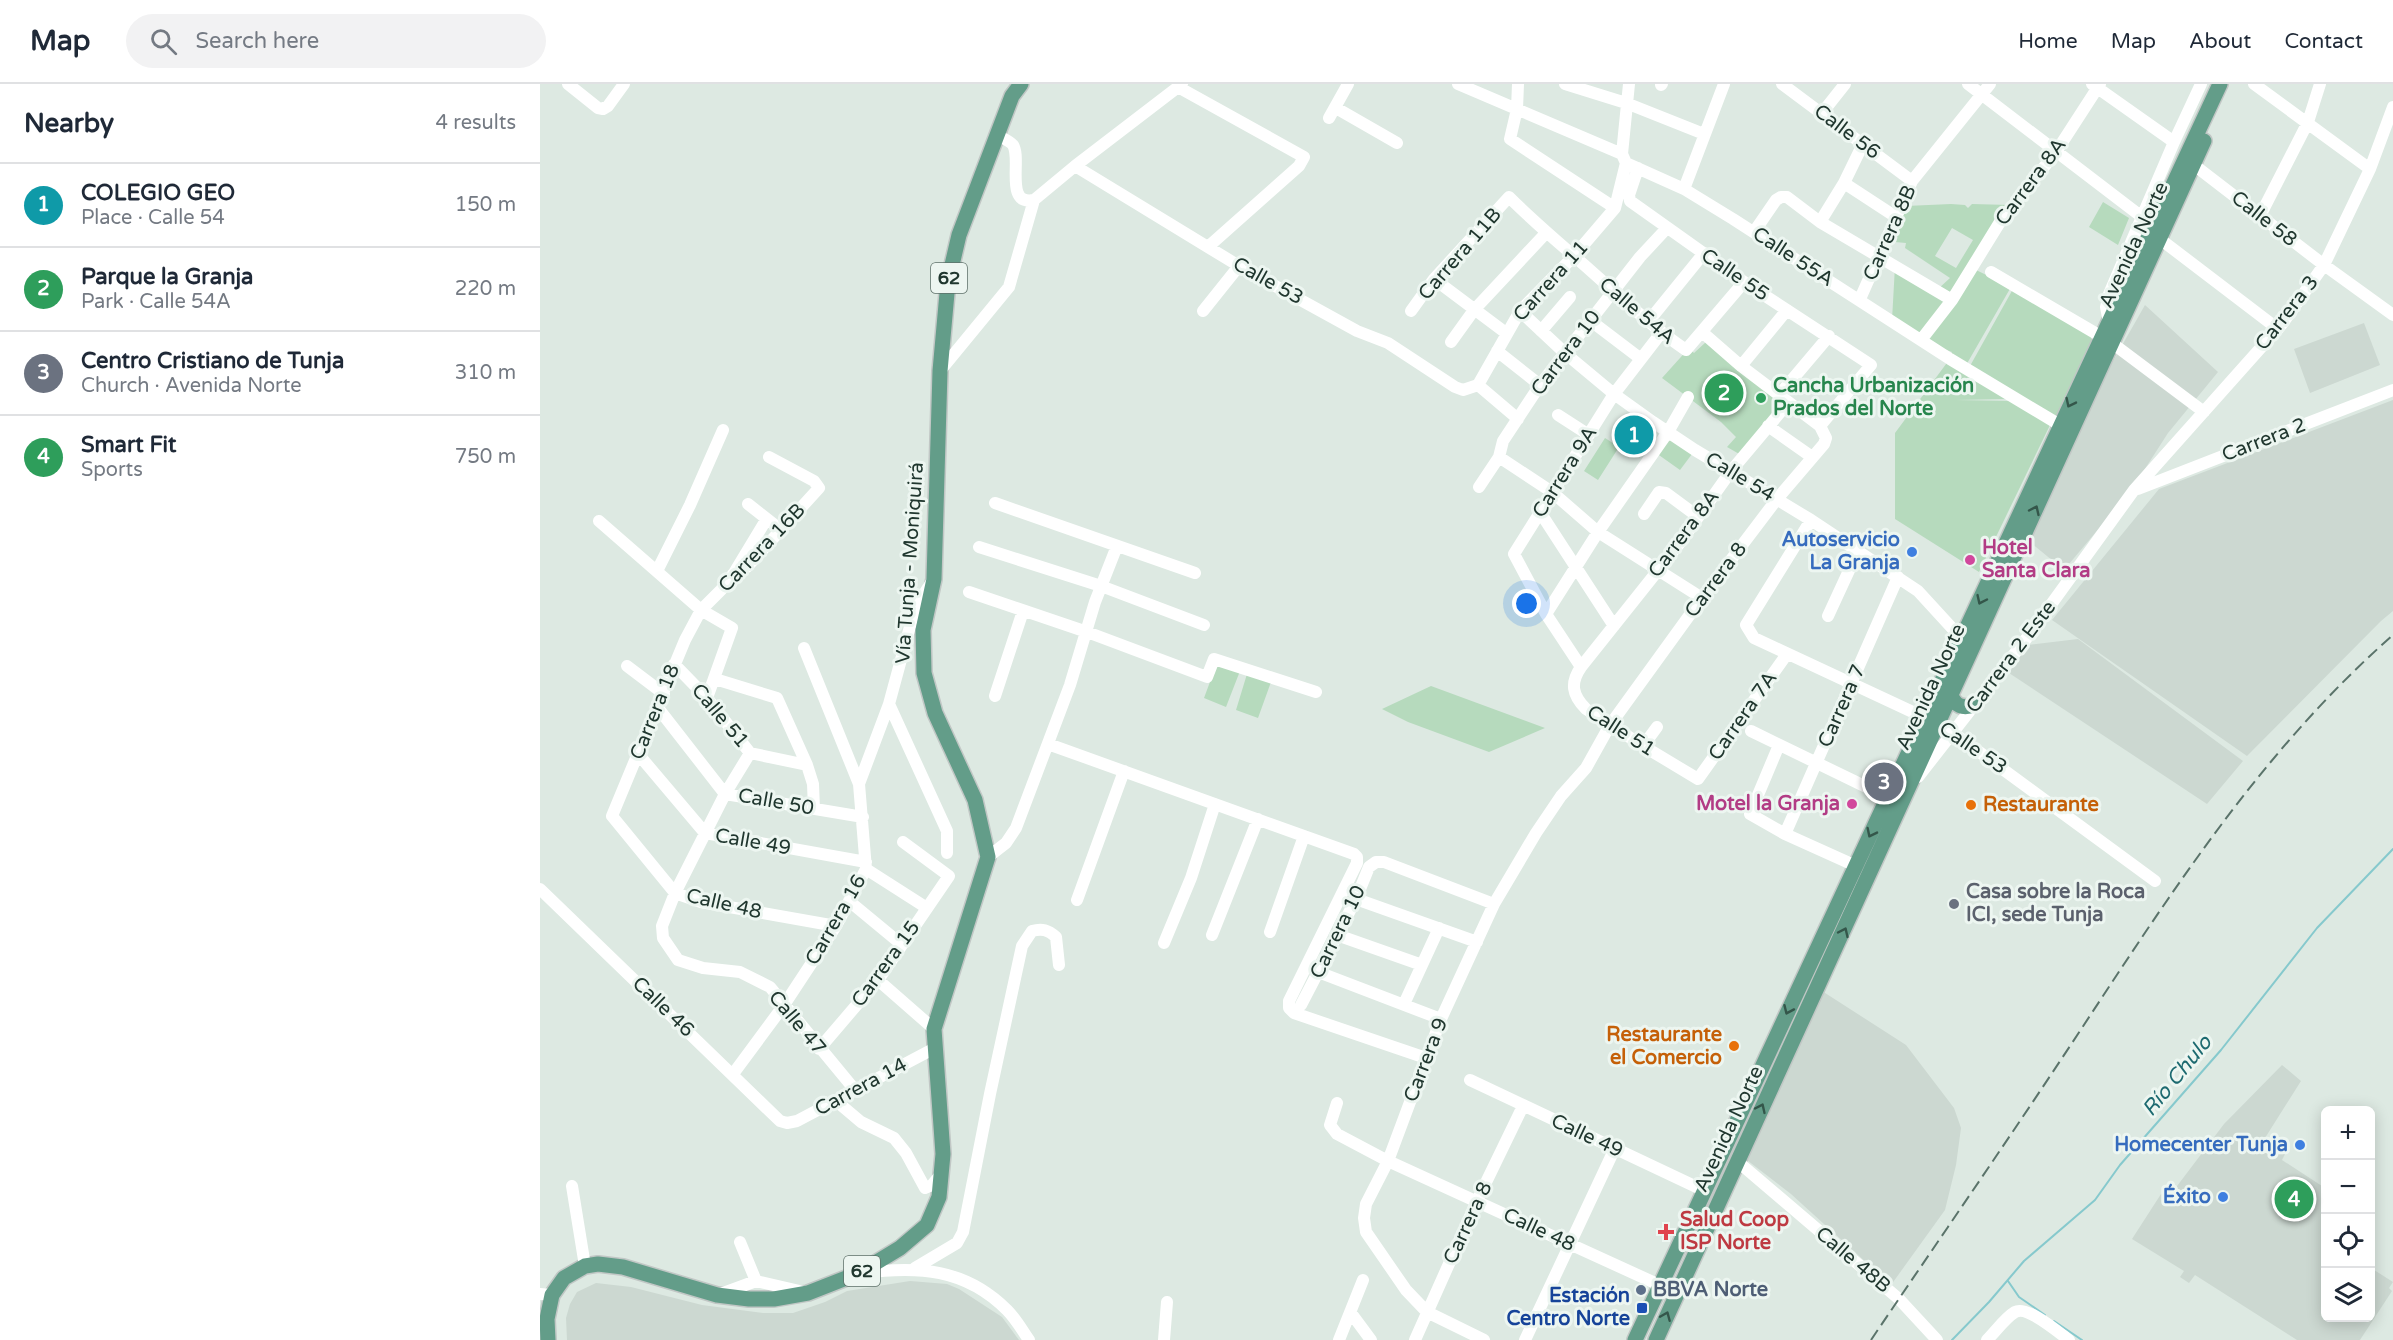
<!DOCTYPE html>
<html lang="en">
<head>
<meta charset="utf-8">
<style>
  body { margin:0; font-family:"Varela Round",sans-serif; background:#f2f2f3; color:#1f2937 }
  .controls { position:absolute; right:18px; bottom:18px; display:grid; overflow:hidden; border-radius:9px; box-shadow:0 3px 15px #0003 }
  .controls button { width:54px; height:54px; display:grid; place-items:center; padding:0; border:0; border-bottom:2px solid #e0e1e3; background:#fff; color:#1f2937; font:30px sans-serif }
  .you { position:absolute; left:987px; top:520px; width:21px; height:21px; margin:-15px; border:4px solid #fff; border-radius:50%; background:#1a73e8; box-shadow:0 0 0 9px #1a73e833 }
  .badge { display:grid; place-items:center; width:39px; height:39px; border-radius:50%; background:#7c3aed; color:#fff; font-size:20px; font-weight:700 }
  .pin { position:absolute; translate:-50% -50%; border:3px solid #fff; box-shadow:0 2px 6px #0006 }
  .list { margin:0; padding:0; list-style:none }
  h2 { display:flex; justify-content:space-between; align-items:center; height:78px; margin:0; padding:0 24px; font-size:26px }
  h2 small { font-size:20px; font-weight:400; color:#747a83 }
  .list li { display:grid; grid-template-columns:39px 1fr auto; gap:18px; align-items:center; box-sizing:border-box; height:84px; padding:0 24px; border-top:2px solid #e0e1e3 }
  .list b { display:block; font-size:22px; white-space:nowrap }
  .list p { margin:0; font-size:20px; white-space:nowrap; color:#747a83 }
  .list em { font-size:20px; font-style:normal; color:#747a83 }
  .icon { flex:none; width:33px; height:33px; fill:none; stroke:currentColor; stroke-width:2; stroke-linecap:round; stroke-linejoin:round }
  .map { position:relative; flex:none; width:1853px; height:1256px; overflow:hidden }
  header { display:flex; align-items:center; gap:36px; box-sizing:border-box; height:84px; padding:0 30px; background:#fff; border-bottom:2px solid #e0e1e3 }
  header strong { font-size:28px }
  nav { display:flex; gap:33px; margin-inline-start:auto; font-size:21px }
  .search { width:420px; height:54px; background:#f2f2f3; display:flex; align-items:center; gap:15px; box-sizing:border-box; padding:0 21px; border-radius:33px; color:#747a83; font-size:22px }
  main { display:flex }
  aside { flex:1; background:#fff }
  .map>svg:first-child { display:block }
</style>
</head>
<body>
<header>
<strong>Map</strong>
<div class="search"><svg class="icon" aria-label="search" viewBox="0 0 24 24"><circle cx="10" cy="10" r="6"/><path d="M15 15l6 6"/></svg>Search here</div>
<nav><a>Home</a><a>Map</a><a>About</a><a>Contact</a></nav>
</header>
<main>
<aside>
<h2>Nearby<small>4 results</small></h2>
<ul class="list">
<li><span class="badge" style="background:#0f9aa8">1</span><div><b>COLEGIO GEO</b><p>Place · Calle 54</p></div><em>150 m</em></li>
<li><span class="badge" style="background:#2e9e5b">2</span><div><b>Parque la Granja</b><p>Park · Calle 54A</p></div><em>220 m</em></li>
<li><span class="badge" style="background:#6b7280">3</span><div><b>Centro Cristiano de Tunja</b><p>Church · Avenida Norte</p></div><em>310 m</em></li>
<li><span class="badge" style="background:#2e9e5b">4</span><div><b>Smart Fit</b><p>Sports</p></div><em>750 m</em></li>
</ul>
</aside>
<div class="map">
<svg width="1853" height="1256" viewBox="0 0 1853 1256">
  <rect width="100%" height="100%" fill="#dde9e2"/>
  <!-- built -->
  <path fill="#ccd8d1" d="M1605,221L1678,288L1628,349L1592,405L1524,486L1485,454L1547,323Z
    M1824,239L1840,281L1770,309L1754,265Z
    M1853,316V527L1841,537L1707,672L1512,536L1619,405Z
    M1538,555L1703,677L1667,720L1469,589L1488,561Z
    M1282,907L1366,961L1414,1024L1421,1044L1416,1081L1405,1126L1351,1201L1251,1110L1203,1073Z
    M1742,981L1761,997L1725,1054L1746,1068L1742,1076L1785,1104L1786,1234H1830L1831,1184L1853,1198L1849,1204L1852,1207L1820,1256H1757L1655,1191L1649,1199L1640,1193L1644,1187L1592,1155L1621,1110L1628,1114L1684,1040Z
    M370,1197L407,1200L419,1205L462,1233L479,1256H27L26,1234L30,1220L37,1208L56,1199L91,1203L162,1221L223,1229H253L285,1218L307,1207Z"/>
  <!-- green -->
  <path fill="#b6dabd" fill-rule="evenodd" d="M1563,118L1589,134L1578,161L1549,143Z
    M1411,120L1425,121L1428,124L1432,120L1470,121L1434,185L1471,203L1425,283L1410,273L1412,268L1387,259L1352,236L1355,182L1398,205L1410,194L1365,164L1366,159L1355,158L1366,122ZM1412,144L1433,156L1416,184L1395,172Z
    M1473,205L1551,247V262L1517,336L1430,282Z
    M1166,258L1243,320L1201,371L1187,363L1196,353L1181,338L1122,294L1149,264L1154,269Z
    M1409,276L1469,315L1416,316L1475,317L1511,339L1439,488L1355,435V349Z
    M1128,348L1155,366L1140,386L1109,364Z
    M1065,354L1079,363L1058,396L1044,387Z
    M677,579L700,587L686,623L664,614Z
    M707,590L731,598L718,634L696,626Z
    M891,602L1005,644L949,668L868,638L842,625Z"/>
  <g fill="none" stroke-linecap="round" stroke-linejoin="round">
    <!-- stream -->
    <path stroke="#86c9cd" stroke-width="2" d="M1468,1197L1479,1213L1505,1231
      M1514,1237L1542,1256
      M1412,1256L1449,1218L1484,1177L1555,1116L1580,1081L1681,966L1777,844L1853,765"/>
    <defs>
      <path id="major" d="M1411,611C1415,622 1423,625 1434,621
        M8,1256L7,1235L12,1211L24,1194L45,1182L58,1180L83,1183L177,1211L209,1215H234L268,1209L319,1189L360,1164L387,1141L399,1113L403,1070L394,945L448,773L435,716L395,629L384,589L383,546L394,495L400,287L408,198L419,151L472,12L481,0
        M1095,1256L1680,0
        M1116,1256L1664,57"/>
    </defs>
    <!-- major casing -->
    <use href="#major" stroke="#c1c7c5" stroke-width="18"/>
    <!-- minor -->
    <path stroke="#fff" stroke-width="12" d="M28,0L58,24L63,25L68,22L84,0
      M918,0L1082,70L1086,79L1144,105L1193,135L1410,275L1520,341
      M978,0L977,25L970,55L1075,124
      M1025,0L1086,19L1164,50
      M1242,0L1372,97
      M1428,0L1602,133
      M1552,0L1634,58
      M1714,0L1830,85
      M1121,1L1122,0
      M638,3L764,73L759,82L669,162
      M796,24L857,59
      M1282,29L1305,0
      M789,34L808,0
      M457,51C462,54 470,57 473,61C482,75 464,122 494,116
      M1082,70L1089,0
      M1654,81L1784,181L1853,231
      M535,82L699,182L817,247L848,259L915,303L923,306L938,301L980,227L1034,172L1075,124L1086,79
      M1098,84L1089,111L1090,117L1204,198L1331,281L1280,342
      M1304,99L1356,133
      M1144,105L1184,0
      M494,116L535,82L642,0
      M1720,132L1768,38L1780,0
      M1280,138L1304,99L1323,60
      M1214,148L1236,116L1241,113H1247L1280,138L1412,216
      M1620,155L1738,245
      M1451,188L1562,253
      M894,195L966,249
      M1320,215L1372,97L1450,0
      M663,227L699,182
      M871,227L894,195L969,113C990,134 1012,153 1034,172C1071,204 1105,238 1146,266L1204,198
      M980,227L1026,270L1074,310L1113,338L1155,366L1271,436L1378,507L1422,555
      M1051,237L1101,275
      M1108,238L1164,169
      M1569,239L1566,223L1569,210L1634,58L1661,0
      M1001,247L1030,213
      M1381,256L1412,216L1460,138L1516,68L1560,0
      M911,258L934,226L1006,149
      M1572,259L1664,328
      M957,267L1000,301
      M1201,282L1247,226
      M400,287L469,203L494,116
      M938,301L978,335
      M1239,311L1289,252
      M1018,331L1049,351
      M1228,342L1272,373
      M229,373L274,397L279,404L207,483L194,489L181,506L161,526L145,556L72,732L135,809L161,818L296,842
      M959,373L1012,408L1058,448L1162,514
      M939,403L959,373L963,357L1000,301L1100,173L1127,144
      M1598,405L1853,306
      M455,419L655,489
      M208,420L241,446
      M1000,428L1074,542
      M1104,430L1119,408L1126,409L1157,432
      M1271,436L1206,541L1214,554L1392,637
      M59,437L161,526L192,544L167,614
      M439,463L561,502L664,541
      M117,487L150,421L183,346
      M194,489L226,436
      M429,508L547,548L667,593L674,575L776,608
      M1006,530L1058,448L1128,348L1148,313
      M1288,532L1318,467
      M264,564L319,700
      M1247,570L1158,695L1103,662L1046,625C1032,611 1030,599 1041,583L1139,460L1191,387L1248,319
      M134,580L167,614L210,669L267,681
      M87,582L124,610
      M1041,583L1006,530L974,470L1074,310L1121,249
      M175,595L237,614L267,681L273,700L274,725
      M455,612L483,527
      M349,620L407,747V769
      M118,624L185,710L323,733
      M1408,645L1615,797
      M1211,647L1349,714
      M508,660L814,770L817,773V779L749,917V924L754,929L886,974
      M1239,661L1210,730L1245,750L1316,782
      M1103,662L1117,643
      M210,669L185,710L135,809L122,842L123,854L138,876L163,884L200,888L230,903L315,1006
      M99,671L165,749L326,778
      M1378,693L1486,555L1594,406L1742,240L1784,181L1830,85L1853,23
      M1245,750L1358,493
      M448,773L466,759L476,744L530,601L555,518L577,462
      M326,785L387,824
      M0,805L240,1037L247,1039L257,1037L395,964
      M816,815L937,858
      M537,816L584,687
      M309,817L361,860
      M730,848L764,752
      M672,851L718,735
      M797,851L882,881
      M624,859L651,794L675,720
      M778,888L901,935
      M338,896L394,945
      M864,920L899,844
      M761,921L816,815L829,783L836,778H844L954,820
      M279,965L338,896L409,792L363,758
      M193,990L244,921L296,842L326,785L319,700L349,620L375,524L393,496
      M930,996L1165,1107
      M295,1016L321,1038L354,1054L366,1069L385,1104L392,1101L401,1090
      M797,1019L790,1041L797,1050L848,1077L1137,1209
      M1197,1077L1359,1215L1397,1256
      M32,1102L45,1182
      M200,1158L216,1197L264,1208
      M375,1184L417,1159L423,1148L450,1010L482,862L492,847C502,844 508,846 516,853L519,881
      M322,1189C378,1182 425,1184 467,1226C476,1235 482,1246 489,1256
      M0,1210L12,1211
      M178,1211L216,1197
      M811,1229L831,1256
      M624,1256L627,1218
      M799,1256L823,1196
      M875,1256L937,1117L983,1022
      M944,1256L887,1228L866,1206L826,1148L824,1134L826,1120L848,1077L901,935L954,820L996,749L1021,712L1046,684L1070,641L1162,514L1237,415L1284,360L1286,354L1280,342L1201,282L1162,248
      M985,1256L1075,1064
      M1447,1256C1456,1247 1465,1234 1475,1228C1487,1221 1518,1248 1529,1256"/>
    <!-- major -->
    <use href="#major" stroke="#639d89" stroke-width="15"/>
    <!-- rail -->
    <path stroke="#5a736a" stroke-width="2" stroke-dasharray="12 6" stroke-linecap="butt" d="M1331,1256C1398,1157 1466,1059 1532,959C1629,812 1720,668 1853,551"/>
  </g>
  <!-- one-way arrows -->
  <defs><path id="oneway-chevron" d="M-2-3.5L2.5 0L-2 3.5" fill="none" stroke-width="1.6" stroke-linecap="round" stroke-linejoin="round" transform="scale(1.5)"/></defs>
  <g stroke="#34564a">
    <use href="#oneway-chevron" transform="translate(1530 319) rotate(116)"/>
    <use href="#oneway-chevron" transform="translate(1495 426) rotate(-65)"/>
    <use href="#oneway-chevron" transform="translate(1441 516) rotate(115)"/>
    <use href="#oneway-chevron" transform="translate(1331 749) rotate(116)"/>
    <use href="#oneway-chevron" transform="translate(1304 848) rotate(-65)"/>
    <use href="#oneway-chevron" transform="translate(1248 926) rotate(114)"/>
    <use href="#oneway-chevron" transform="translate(1221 1024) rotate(-65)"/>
    <use href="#oneway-chevron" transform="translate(1126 1232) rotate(-67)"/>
  </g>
  <!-- markers -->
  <circle fill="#2e9e5b" stroke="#edf6f1" stroke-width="2" cx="1221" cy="314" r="6"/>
  <g fill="#3f7fe0" stroke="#edf6f1" stroke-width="2">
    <circle cx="1372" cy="468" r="6"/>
    <circle cx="1760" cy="1061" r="6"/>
    <circle cx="1683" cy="1113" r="6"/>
  </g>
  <g fill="#d1479c" stroke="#edf6f1" stroke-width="2">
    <circle cx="1430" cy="476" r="6"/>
    <circle cx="1312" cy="720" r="6"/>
  </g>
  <g fill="#e8710a" stroke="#edf6f1" stroke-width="2">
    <circle cx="1431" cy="721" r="6"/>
    <circle cx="1194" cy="962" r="6"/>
  </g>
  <circle fill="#6b7280" stroke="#edf6f1" stroke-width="2" cx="1414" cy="820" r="6"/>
  <path fill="#e0444e" stroke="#edf6f1" stroke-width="2" d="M1123 1139h6v6h6v6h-6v6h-6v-6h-6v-6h6z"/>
  <circle fill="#5c6f8a" stroke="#edf6f1" stroke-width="2" cx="1101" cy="1206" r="6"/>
  <rect fill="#1a4fb4" stroke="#edf6f1" stroke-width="2" x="1096" y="1218" width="12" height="12" rx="3"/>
  <g text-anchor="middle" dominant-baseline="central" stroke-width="6" stroke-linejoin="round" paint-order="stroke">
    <!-- shield labels -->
    <g fill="#edf6f1" stroke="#5e7069" stroke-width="1.5">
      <rect x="391" y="179" width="36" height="30" rx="4.5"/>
      <rect x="304" y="1172" width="36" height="30" rx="4.5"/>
    </g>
    <g font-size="18" font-weight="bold" fill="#20372f">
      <text x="409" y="194">62</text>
      <text x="322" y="1187">62</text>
    </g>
    <!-- street labels -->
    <g font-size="20" fill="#20372f" stroke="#edf6f1">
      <text transform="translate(1307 48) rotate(37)">Calle 56</text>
      <text transform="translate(1491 98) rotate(-53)">Carrera 8A</text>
      <text transform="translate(1724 135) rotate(38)">Calle 58</text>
      <text transform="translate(1350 149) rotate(-66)">Carrera 8B</text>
      <text transform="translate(1594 161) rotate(-65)">Avenida Norte</text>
      <text transform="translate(920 170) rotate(-49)">Carrera 11B</text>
      <text transform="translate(1253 173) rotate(33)">Calle 55A</text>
      <text transform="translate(1195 191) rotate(34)">Calle 55</text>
      <text transform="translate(728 197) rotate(29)">Calle 53</text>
      <text transform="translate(1011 197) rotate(-48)">Carrera 11</text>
      <text transform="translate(1097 227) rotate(40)">Calle 54A</text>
      <text transform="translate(1747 229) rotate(-52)">Carrera 3</text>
      <text transform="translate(1026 269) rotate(-53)">Carrera 10</text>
      <text transform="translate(1724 356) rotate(-21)">Carrera 2</text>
      <text transform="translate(1025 388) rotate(-58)">Carrera 9A</text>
      <text transform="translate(1200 393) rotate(31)">Calle 54</text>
      <text transform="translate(1144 450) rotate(-53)">Carrera 8A</text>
      <text transform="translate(222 464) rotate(-46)">Carrera 16B</text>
      <text transform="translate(370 479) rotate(-86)">Vía Tunja - Moniquirá</text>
      <text transform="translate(1176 496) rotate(-53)">Carrera 8</text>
      <text transform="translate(1471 573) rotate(-53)">Carrera 2 Este</text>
      <text transform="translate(1391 603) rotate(-65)">Avenida Norte</text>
      <text transform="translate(1302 622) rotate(-66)">Carrera 7</text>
      <text transform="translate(115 628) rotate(-68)">Carrera 18</text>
      <text transform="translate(180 632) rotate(50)">Calle 51</text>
      <text transform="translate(1203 632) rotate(-55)">Carrera 7A</text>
      <text transform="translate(1081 647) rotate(33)">Calle 51</text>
      <text transform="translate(1433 664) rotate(34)">Calle 53</text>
      <text transform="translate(236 718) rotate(10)">Calle 50</text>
      <text transform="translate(213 758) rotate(10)">Calle 49</text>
      <text transform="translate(184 820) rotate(13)">Calle 48</text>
      <text transform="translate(296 836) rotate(-60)">Carrera 16</text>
      <text transform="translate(798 848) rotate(-64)">Carrera 10</text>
      <text transform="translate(346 880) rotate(-54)">Carrera 15</text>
      <text transform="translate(123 923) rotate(44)">Calle 46</text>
      <text transform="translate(257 939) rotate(50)">Calle 47</text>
      <text transform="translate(886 976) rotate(-69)">Carrera 9</text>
      <text transform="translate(321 1003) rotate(-28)">Carrera 14</text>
      <text transform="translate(1189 1045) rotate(-65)">Avenida Norte</text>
      <text transform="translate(1047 1052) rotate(25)">Calle 49</text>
      <text transform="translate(928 1139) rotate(-65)">Carrera 8</text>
      <text transform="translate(999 1146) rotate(25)">Calle 48</text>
      <text transform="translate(1313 1176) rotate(40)">Calle 48B</text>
    </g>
    <!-- leisure labels -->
    <g font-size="20" font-weight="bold" fill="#27864d" stroke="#edf6f1" text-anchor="start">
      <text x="1233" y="302">Cancha Urbanización<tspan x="1233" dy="23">Prados del Norte</tspan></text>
    </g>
    <!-- shop labels -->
    <g font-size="20" font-weight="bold" fill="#366cbe" stroke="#edf6f1" text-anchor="end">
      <text x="1360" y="456">Autoservicio<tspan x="1360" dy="23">La Granja</tspan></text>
      <text x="1748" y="1061">Homecenter Tunja</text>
      <text x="1671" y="1113">Éxito</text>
    </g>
    <!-- hotel labels -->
    <g font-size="20" font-weight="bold" fill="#b23c85" stroke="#edf6f1" text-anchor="start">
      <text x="1442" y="464">Hotel<tspan x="1442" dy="23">Santa Clara</tspan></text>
      <text x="1300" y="720" text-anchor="end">Motel la Granja</text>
    </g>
    <!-- food labels -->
    <g font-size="20" font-weight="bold" fill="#c56008" stroke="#edf6f1" text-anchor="start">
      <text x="1443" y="721">Restaurante</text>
      <text x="1182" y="951" text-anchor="end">Restaurante<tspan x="1182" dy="23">el Comercio</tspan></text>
    </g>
    <!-- worship labels -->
    <g font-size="20" font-weight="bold" fill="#5b616d" stroke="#edf6f1" text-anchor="start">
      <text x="1426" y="808">Casa sobre la Roca<tspan x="1426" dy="23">ICI, sede Tunja</tspan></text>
    </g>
    <!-- health labels -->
    <g font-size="20" font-weight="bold" fill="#be3a42" stroke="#edf6f1" text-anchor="start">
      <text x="1140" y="1136">Salud Coop<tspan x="1140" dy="23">ISP Norte</tspan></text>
    </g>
    <!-- service labels -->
    <g font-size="20" font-weight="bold" fill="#4e5e75" stroke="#edf6f1" text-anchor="start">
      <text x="1113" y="1206">BBVA Norte</text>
    </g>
    <!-- transit labels -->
    <g font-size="20" font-weight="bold" fill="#164399" stroke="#edf6f1" text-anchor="end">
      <text x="1090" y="1212">Estación<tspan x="1090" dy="23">Centro Norte</tspan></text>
    </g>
    <!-- water labels -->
    <g font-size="21" font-style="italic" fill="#1d6a70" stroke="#edf6f1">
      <text transform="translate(1637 992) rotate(-51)">Río Chulo</text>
    </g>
  </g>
</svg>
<div class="controls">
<button>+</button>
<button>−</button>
<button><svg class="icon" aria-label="locate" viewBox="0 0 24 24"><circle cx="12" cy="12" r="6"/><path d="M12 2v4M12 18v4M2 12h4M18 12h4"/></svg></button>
<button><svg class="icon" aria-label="layers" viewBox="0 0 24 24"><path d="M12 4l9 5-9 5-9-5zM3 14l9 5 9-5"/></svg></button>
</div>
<div class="you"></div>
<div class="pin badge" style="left:1094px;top:351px;background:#0f9aa8">1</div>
<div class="pin badge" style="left:1184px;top:309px;background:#2e9e5b">2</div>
<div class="pin badge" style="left:1344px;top:698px;background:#6b7280">3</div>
<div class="pin badge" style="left:1754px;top:1115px;background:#2e9e5b">4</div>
</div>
</main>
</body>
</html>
